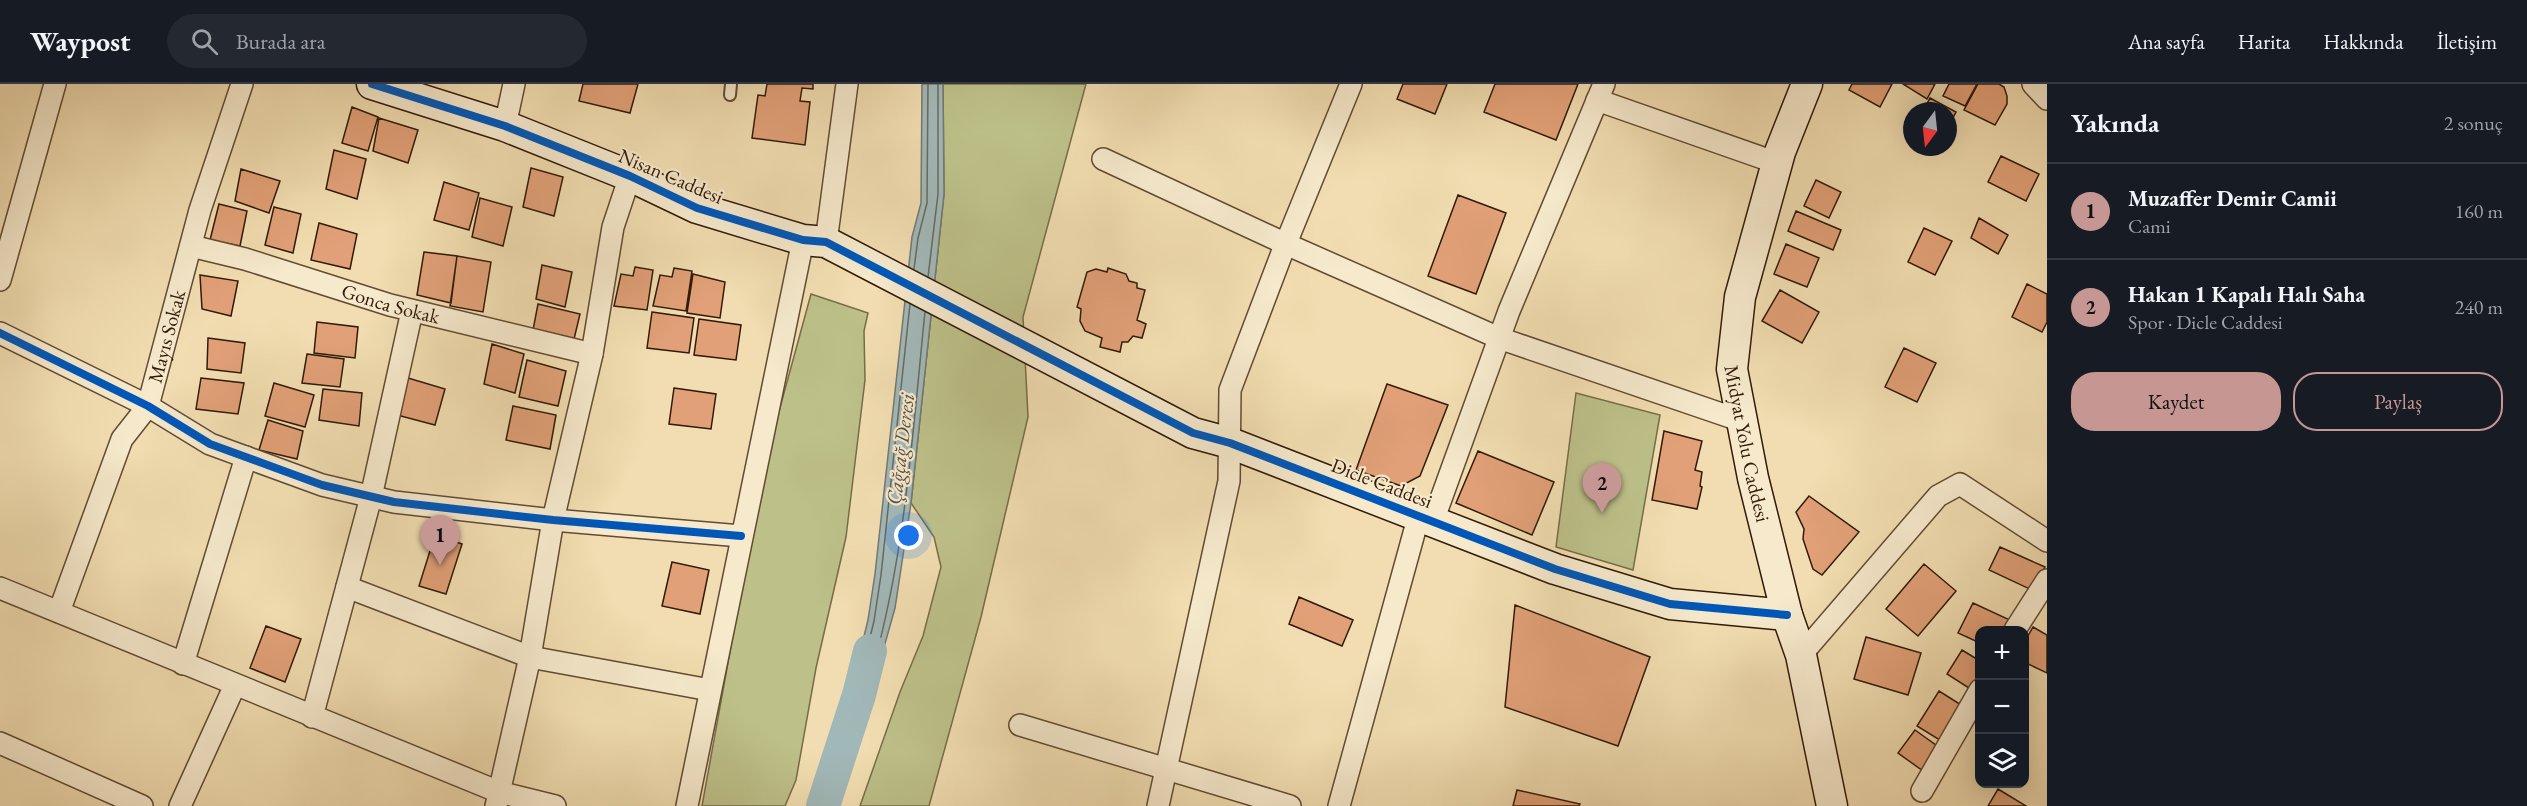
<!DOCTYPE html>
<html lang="tr">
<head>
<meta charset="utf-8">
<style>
  body { margin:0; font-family:"EB Garamond",serif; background:#242831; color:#f1f3f6 }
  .controls { position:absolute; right:18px; bottom:18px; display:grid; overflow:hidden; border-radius:12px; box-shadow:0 6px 24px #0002 }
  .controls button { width:54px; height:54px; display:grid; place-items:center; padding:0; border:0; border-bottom:2px solid #363941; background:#171b24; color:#f1f3f6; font:30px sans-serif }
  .compass { position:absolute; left:1903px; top:18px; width:54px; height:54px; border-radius:50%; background:#171b24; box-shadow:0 6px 24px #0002; rotate:195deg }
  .you { position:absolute; left:909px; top:452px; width:21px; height:21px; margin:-15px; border:4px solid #fff; border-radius:50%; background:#1a73e8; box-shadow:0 0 0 9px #1a73e833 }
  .badge { display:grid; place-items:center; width:39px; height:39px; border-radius:50%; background:#c59692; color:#111; font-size:20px; font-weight:700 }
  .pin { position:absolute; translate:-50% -50px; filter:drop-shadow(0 2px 3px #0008) }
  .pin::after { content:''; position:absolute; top:32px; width:21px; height:18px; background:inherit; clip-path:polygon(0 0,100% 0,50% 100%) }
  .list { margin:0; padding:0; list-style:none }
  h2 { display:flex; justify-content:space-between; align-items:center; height:78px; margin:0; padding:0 24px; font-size:26px }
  h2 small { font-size:20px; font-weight:400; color:#9ea1a6 }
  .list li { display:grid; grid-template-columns:39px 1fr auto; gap:18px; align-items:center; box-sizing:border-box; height:96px; padding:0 24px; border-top:2px solid #363941 }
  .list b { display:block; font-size:22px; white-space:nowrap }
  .list p { margin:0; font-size:20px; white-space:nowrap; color:#9ea1a6 }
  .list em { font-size:20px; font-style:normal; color:#9ea1a6 }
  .actions { display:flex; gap:12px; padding:18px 24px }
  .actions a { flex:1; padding:14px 0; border:2px solid #c59692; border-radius:24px; text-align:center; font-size:21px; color:#c59692 }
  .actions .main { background:#c59692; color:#111 }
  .icon { flex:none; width:33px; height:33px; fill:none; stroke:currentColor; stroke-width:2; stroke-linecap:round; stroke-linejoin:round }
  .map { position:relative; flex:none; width:2047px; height:722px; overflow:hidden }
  header { display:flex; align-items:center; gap:36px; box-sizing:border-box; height:84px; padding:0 30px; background:#171b24; border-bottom:2px solid #363941 }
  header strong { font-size:28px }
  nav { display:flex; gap:33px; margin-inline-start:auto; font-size:21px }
  .search { width:420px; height:54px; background:#242831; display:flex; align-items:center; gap:15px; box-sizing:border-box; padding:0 21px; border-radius:33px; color:#9ea1a6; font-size:22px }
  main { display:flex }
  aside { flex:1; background:#171b24 }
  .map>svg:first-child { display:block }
</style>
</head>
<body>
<header>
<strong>Waypost</strong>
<div class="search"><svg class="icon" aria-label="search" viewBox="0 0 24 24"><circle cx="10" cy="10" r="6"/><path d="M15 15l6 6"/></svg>Burada ara</div>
<nav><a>Ana sayfa</a><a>Harita</a><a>Hakkında</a><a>İletişim</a></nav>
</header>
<main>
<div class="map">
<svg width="2047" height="722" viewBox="0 0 2047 722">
  <rect width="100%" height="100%" fill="#f1ddb1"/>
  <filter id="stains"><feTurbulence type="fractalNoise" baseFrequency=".00333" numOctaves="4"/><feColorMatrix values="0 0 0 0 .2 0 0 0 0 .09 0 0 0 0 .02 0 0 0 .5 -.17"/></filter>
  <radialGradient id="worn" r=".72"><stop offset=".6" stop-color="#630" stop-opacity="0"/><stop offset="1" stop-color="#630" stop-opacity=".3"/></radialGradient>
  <!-- green -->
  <path fill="#bdc089" stroke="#776d48" stroke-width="1.5" d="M943,0H1086L1023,233L1028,333L981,533L929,722H860L900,608L923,552L941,483L934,453L911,419L944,110Z
    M811,210L868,229L864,247L865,296L846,453L816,584L796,696L785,722H702L763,386Z
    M1576,309L1660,331L1633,486L1556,463Z"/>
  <!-- water -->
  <path fill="#a1b8b8" stroke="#747971" stroke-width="1.5" d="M922,0H943L944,110L911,419L895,524L872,606L859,611L852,601L868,536L875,490L912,153L921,119Z"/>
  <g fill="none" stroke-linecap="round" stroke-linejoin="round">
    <!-- shore -->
    <path stroke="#696960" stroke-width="1.5" d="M914,185L918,154L927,119L928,0
      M928,193L938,110V0
      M910,220L881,491L874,537L859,599L862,603L868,600C905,480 912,353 925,228"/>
    <!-- river -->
    <path stroke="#a1b8b8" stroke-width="34" d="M823,722L859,611L870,567"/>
  </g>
  <!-- building -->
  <path fill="#e1a077" stroke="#311a07" stroke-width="1.5" d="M583,0H638L630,29L579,17Z
    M767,0H813V5L802,4L800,17L810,18L805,61L752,54L758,11L765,12Z
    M1403,0H1447L1435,30L1397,15Z
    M1495,0H1578L1556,56L1484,28Z
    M1852,0H1892L1880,23L1849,6Z
    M1903,0H1935L1927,15Z
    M1949,0H1977L1965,22L1943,12Z
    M1978,0H1999L2004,3L2007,12V20L1995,41L1964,26Z
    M1930,14L1956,28L1948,43V27H1923Z
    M352,23L378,33L368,67L342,59Z
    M379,34L418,46L408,79L373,67Z
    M334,66L366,75L357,115L326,105Z
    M2001,72L2039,90L2026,117L1988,98Z
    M531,84L563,93L554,132L523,123Z
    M241,85L280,97L269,129L235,117Z
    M1816,96L1841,108L1829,134L1804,122Z
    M444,98L479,109L469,146L434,136Z
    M1458,111L1506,129L1476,210L1428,192Z
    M480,114L512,123L503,162L472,153Z
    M219,120L247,127L240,162L210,156Z
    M274,123L301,130L293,169L265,161Z
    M1796,127L1841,146L1833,166L1788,147Z
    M1979,134L2008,151L1998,170L1971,154Z
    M319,139L357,150L350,185L311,176Z
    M1924,144L1952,157L1935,191L1908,178Z
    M1786,160L1819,174L1807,203L1774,190Z
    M424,168L457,172L451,219L417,211Z
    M457,172L491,178L483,228L450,222Z
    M542,181L572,188L565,223L536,215Z
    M635,183L653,186L647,226L614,222L621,190L633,192Z
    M674,184L692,187L686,227L653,222L660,191L672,193Z
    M1108,184L1126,190L1129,197L1137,199V204L1145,206L1137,236L1146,240L1142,254L1133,252L1128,258H1122L1120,268L1100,263L1102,254L1085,247L1080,237L1081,225L1077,223L1087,188L1096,185L1107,188Z
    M693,190L725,198L720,234L687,229Z
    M200,191L238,197L231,232L202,225Z
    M2027,200L2047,210V238L2042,248L2012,233Z
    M1780,206L1819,228L1802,259L1762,237Z
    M538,220L580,230L574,255L533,246Z
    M652,228L694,234L689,269L647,264Z
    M699,235L741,241L736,276L694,271Z
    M317,238L358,243L355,274L314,269Z
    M208,254L245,259L241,289L207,285Z
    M492,260L524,270L515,309L484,300Z
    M1904,264L1936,279L1917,318L1885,303Z
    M307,270L344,275L340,303L302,299Z
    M527,276L566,287L558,322L519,313Z
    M201,294L244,299L238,330L196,325Z
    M408,294L445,305L435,341L397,331Z
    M274,299L314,311L305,343L265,332Z
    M1387,300L1448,321L1420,392L1401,402L1356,386Z
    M674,304L716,310L711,345L669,340Z
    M323,305L362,309L359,342L319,336Z
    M513,322L556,331L550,365L506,356Z
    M268,336L303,347L297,375L259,366Z
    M1664,347L1702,357L1695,386L1702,388L1700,402L1702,403L1697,425L1652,416Z
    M1478,367L1554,398L1532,451L1456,419Z
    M1809,412L1859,448L1822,491L1813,485L1803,455L1804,445L1796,428Z
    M435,451L462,460L446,510L419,502Z
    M2000,463L2045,483L2034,507L1989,486Z
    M672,478L709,486L700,530L662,522Z
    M1924,480L1956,507L1918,552L1886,525Z
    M1299,513L1353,536L1342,562L1289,540Z
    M1973,519L2012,537L2007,546H1980V559L1958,549Z
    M1515,521L1650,573L1618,662L1505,623Z
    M266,542L301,555L285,598L250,584Z
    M2033,543L2047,551V589L2024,578V559Z
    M1866,553L1921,569L1908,611L1854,595Z
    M1962,566L1980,577V594L1972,606L1947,590Z
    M1939,607L1966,624L1943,658L1917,642Z
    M1915,646L1940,664L1923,687L1898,669Z
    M1998,705L2026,722H1988Z
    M1517,706L1580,720L1579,722H1513Z"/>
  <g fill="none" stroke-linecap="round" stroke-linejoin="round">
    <defs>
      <path id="lane" d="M730,11L731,0"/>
      <g id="street">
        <path d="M2033,0L2047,15"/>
        <path d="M1597,16L1777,79"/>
        <path d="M505,42L514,0"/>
        <path d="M1103,75L1286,160L1499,254L1742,337"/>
        <path d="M826,158L847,0"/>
        <path id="s1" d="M191,162L245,175L390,221L592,270"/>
        <path d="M0,196L55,0"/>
        <path d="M0,249L148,322L210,360L322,401L394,418L553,436L741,452"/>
        <path d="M1433,437L1509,227L1604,0"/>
        <path d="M347,503L530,573L710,606"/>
        <path d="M0,504L499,708L555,722"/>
        <path id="s2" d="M59,528L122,355L148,322L200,126L242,0"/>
        <path d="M2015,546L2047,496"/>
        <path d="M1801,571L1938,412L1960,400L2047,457"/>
        <path d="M183,580L246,373"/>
        <path d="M312,633L371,413L412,227"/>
        <path d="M1020,641L1290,722"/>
        <path d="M0,659L142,722"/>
        <path d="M1922,707L1980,606"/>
        <path d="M180,722L235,601"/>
        <path d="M496,722L530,573L553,436L592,270L613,143L630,92"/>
        <path d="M687,722L803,156"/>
        <path d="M1158,722L1229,397L1230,306L1282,169L1351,0"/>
        <path d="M1339,722L1419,431"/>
      </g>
      <g id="secondary">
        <path d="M372,0L505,42L630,92L697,124L803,156L826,158L1193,349L1230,359L1555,485L1670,520L1787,531"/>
        <path id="s3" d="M1807,0L1780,68L1740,213L1732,285L1753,394L1787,531L1801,571L1832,722"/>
      </g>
    </defs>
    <!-- lane casing -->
    <use href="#lane" stroke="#614b32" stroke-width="14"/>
    <!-- street casing -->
    <use href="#street" stroke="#614b32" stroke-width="24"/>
    <!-- secondary casing -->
    <use href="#secondary" stroke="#311a07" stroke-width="33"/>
    <!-- lane -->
    <use href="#lane" stroke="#f6e9cc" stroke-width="10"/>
    <!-- street -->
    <use href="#street" stroke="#f6e9cc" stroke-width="21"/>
    <!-- secondary -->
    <use href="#secondary" stroke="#f6e9cc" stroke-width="30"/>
    <defs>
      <path id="cycleway" d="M372,0L505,42L630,92L697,124L803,156L826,158L1193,349L1230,359L1555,485L1670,520L1787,531
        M0,249L148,322L210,360L322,401L394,418L553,436L741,452"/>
    </defs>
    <!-- cycleway casing -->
    <use href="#cycleway" stroke="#f6e9cc" stroke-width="11"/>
    <!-- cycleway -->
    <use href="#cycleway" stroke="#0057b8" stroke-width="8"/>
  </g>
  <g text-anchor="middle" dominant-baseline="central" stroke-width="4.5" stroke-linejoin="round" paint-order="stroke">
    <!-- street labels -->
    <g font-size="20" fill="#311a07" stroke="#f6e9cc">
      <text transform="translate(671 92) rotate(23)">Nisan Caddesi</text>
      <text stroke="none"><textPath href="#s1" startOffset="208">Gonca Sokak</textPath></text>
      <text stroke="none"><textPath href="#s2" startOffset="298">Mayıs Sokak</textPath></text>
      <text stroke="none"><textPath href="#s3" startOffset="372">Midyat Yolu Caddesi</textPath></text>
      <text transform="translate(1382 399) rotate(21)">Dicle Caddesi</text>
    </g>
    <!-- water labels -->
    <g font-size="21" font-style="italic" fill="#585145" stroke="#f6e9cc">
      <text transform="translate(900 365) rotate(-83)">Çağçağ Deresi</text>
    </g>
  </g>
  <rect width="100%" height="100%" filter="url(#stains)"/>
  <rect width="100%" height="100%" fill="url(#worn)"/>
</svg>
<div class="controls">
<button>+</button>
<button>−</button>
<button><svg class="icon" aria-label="layers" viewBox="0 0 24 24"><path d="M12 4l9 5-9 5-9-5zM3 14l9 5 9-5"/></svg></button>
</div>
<svg class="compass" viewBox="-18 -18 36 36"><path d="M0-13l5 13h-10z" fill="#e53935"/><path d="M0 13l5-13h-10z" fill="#9ea1a6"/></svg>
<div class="you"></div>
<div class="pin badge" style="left:440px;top:481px">1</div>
<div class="pin badge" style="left:1602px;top:429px">2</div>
</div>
<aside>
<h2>Yakında<small>2 sonuç</small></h2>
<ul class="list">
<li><span class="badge">1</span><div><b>Muzaffer Demir Camii</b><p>Cami</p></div><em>160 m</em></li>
<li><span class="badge">2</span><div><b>Hakan 1 Kapalı Halı Saha</b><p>Spor · Dicle Caddesi</p></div><em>240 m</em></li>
</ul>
<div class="actions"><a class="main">Kaydet</a><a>Paylaş</a></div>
</aside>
</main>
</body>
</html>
